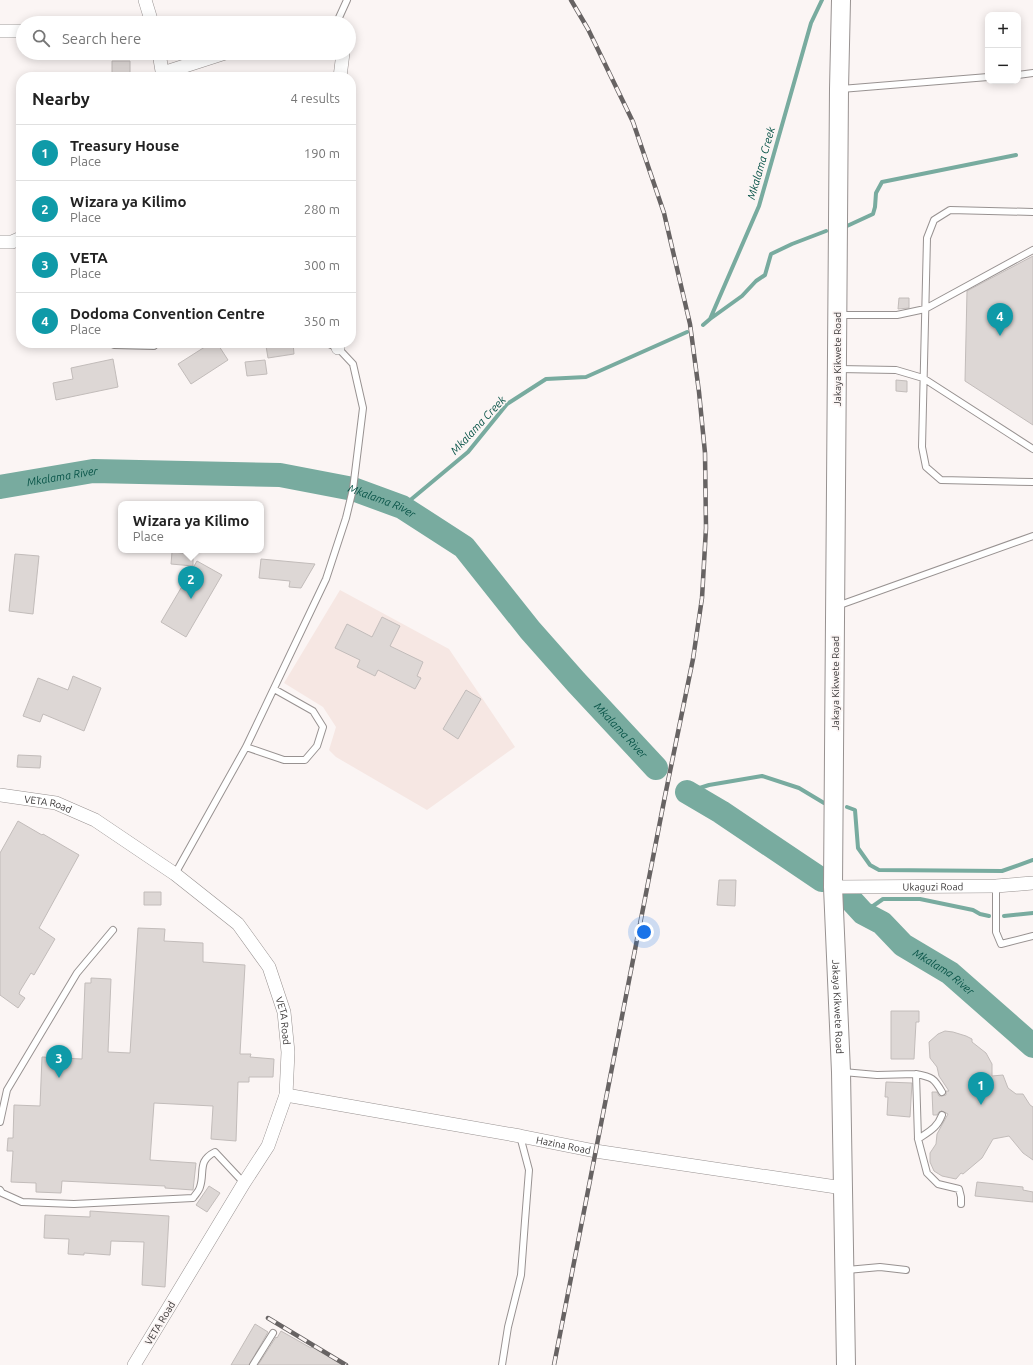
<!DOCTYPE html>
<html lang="en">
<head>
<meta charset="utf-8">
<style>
  body { margin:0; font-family:Ubuntu,sans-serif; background:#f6f6f6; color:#222 }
  .controls { position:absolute; right:12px; top:12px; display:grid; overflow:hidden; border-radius:8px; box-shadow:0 2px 10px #0003 }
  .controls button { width:36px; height:36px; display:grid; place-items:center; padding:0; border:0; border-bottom:1px solid #e0e0e0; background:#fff; color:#222; font:20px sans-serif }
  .you { position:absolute; left:644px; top:932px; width:14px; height:14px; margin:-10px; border:3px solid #fff; border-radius:50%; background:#1a73e8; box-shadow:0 0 0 6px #1a73e833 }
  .badge { display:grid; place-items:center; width:26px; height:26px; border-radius:50%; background:#b45309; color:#fff; font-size:13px; font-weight:700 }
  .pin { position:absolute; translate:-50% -33px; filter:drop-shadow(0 1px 2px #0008) }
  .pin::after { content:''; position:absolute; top:21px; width:14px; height:12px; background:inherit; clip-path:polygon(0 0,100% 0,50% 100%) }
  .popup { position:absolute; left:118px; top:501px; width:146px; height:52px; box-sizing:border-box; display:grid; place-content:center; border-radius:8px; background:#fff; filter:drop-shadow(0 1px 3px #0005); font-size:13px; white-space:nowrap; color:#767676 }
  .popup b { font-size:15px; color:#222 }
  .popup::after { content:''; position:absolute; left:50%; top:100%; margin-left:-8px; border:8px solid transparent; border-top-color:#fff }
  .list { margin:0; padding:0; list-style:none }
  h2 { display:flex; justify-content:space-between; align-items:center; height:52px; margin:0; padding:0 16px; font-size:17px }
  h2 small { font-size:13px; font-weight:400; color:#767676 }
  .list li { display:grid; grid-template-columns:26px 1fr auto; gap:12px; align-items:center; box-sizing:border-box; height:56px; padding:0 16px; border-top:1px solid #e0e0e0 }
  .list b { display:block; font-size:15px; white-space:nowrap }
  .list p { margin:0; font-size:13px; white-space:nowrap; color:#767676 }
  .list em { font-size:13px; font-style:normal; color:#767676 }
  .icon { flex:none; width:22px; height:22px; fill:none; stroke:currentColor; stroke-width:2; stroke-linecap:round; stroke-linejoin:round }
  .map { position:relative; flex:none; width:1033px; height:1365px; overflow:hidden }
  .search { position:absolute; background:#fff; box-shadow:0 2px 10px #0003; left:16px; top:16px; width:340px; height:44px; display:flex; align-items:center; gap:10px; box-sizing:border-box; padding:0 14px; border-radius:22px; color:#767676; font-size:15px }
  .panel { position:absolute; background:#fff; box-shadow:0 2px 10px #0003; left:16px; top:72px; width:340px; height:276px; border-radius:16px }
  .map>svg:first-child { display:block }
</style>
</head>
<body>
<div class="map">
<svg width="1033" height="1365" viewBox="0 0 1033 1365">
  <rect width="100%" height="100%" fill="#fbf5f4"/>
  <!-- built -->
  <path fill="#f6e7e3" d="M340,590L449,649L515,747L427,810L336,757L329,750L336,727L323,707L284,683Z"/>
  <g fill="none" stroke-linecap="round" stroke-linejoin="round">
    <!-- stream -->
    <path stroke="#78ab9f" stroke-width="4" d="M847,226L873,214L875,207L876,193L882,182L1016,155
      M710,319L742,296L756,281L765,275L771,254L792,244L826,231
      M703,325L710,319L759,206L811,23L822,0
      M402,507L468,452L507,404L546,379L586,377L687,332
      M687,792L709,785L762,776L799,788L824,803
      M847,807L855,810L858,848L870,865L879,870L1002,871L1033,860
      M863,913L883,899H920L973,910L980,914L989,916
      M1004,916L1033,913"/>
    <!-- river -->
    <g stroke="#78ab9f" stroke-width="24">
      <path id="s1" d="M0,487L93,471L280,475L353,489L402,507L464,547L530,630L576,682L656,768"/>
      <path d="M687,792L721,812L822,880"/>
      <path id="s2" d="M852,901L863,913L882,923L903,945L950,973L1033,1046"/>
    </g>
  </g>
  <!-- building -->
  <path fill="#ddd7d5" stroke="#c2bcba" d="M112,61H130V77H112Z
    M1033,256V425L965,381L967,291Z
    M899,298H909V308L898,309Z
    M211,343H217L228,360L191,384L178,364Z
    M293,343L294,354L268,358L266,346Z
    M113,359L118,387L56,400L53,383L73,379L71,368Z
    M265,360L267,374L247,376L245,362Z
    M896,380L907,381V392L896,391Z
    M172,552L193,554V566L171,564Z
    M15,554L39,556L33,614L9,611Z
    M261,559L315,564L301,588L289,587L290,581L259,578Z
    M197,561L222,575L186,637L161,622Z
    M382,617L400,626L390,646L423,662L417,676L421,678L415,689L378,670L375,676L357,667L360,660L335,648L347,624L372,637Z
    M73,676L101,688L84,731L43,714L40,722L23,716L38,678L68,690Z
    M466,690L481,699L458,739L443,729Z
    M18,755L41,756L40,768L17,767Z
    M18,821L42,835L43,834L79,855L39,928L55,939L34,975L31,973L20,991L19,994L25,998L18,1008L0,995V853Z
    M719,880H736L735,906L717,905Z
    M144,892H161V905H144Z
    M138,928L165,929L164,941L203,943V962L245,965L240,1054H251L250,1057L274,1059L273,1077H249V1082H238L236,1141L211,1139L213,1106L154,1103L150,1160L196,1163L193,1190L165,1188V1186L62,1181L61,1193L36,1192V1183L11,1182L13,1151H7L8,1138H13L14,1105L40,1106L42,1057L82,1059L85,983H91V978L111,979L108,1052L130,1053Z
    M891,1011H919V1022H916L914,1059H891Z
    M945,1031L953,1032L966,1036L972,1039V1042L986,1053L992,1064V1076L1003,1075L1008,1088L1016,1094H1023L1030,1105L1033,1107V1160L1023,1153L1009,1136L993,1139L982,1158L963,1174L961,1173L956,1179L942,1176L934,1171L930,1162V1153L936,1144L937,1134L948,1114L942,1111L939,1112L937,1115H933L932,1092H937L939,1096H942L946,1095V1091H949L939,1076L937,1067L930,1058L929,1042L938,1034Z
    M886,1082L912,1083L910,1117L887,1115L888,1097H885Z
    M977,1182L1023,1187V1190L1033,1192V1202L975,1196Z
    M209,1186L220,1193L207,1212L196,1205Z
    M90,1211L169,1216L165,1287L142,1285L144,1242L111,1241L110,1255L84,1253V1255L68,1254L69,1239L44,1238L45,1215L90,1217Z
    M255,1324L268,1332L249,1365H231Z
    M281,1331L311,1348L312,1347L343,1365H258L276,1337L277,1338Z"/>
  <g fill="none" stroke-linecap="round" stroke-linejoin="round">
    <defs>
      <path id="lane" d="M337,22L347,0
        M1018,75L1033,73
        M841,89L988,77
        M1033,212L950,210L934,220L927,238L922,447L926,467L941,480L1033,482
        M839,315H897L925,309L1033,250
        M110,343L114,345L154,346L157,343
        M839,369L896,370L923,378L1033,449
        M837,606L1033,536
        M246,747L284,760H305L317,746L323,727L313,711L274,689
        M175,874L246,747L326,579L346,518L353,489L363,408L353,364L338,348L327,343
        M996,886V932L1001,944L1033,936
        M843,1072L877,1075L916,1074L918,1139L927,1173L938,1184L959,1189L961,1197V1204
        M916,1074C932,1077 934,1078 942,1092
        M0,1122L7,1090L77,973L113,930
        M918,1139C930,1131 937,1128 942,1115
        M0,1190L2,1193L22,1202L74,1204L193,1198C195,1195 199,1191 200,1187C205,1172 197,1161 215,1152L244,1183
        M847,1270L880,1267L906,1270
        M253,1365L273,1333
        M502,1365L508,1327L521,1275L525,1221L529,1170L520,1136"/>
      <g id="street">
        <path d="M145,0L152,23"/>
        <path d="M331,23H337"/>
        <path d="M0,31H23"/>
        <path d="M159,53L163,77"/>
        <path d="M163,73L225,53"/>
        <path d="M340,77L343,53"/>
        <path d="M0,242H12L21,238"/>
        <path d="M337,343L338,348"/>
        <path id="s3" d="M0,795L56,803L95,820L175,874L238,924L269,967L284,1012L288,1052L286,1095L268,1146L244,1183L134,1365"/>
        <path id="s4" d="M833,887L996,886L1033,883"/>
        <path id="s5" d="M286,1095L520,1136L595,1151L843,1188"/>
      </g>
      <g id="secondary">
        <path id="s6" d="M841,0L839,89L833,887L841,1072L846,1365"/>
      </g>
    </defs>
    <!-- lane casing -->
    <use href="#lane" stroke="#989291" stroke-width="8"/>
    <!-- street casing -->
    <use href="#street" stroke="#989291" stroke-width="14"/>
    <!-- secondary casing -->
    <use href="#secondary" stroke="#989291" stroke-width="20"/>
    <!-- lane -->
    <use href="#lane" stroke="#fff" stroke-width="6"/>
    <!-- street -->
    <use href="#street" stroke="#fff" stroke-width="13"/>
    <!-- secondary -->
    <use href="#secondary" stroke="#fff" stroke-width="18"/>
    <defs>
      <path id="rail" d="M268,1318L346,1365
        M554,1365L665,796L693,659L702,598L706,528L705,453L699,392L690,324L664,213L633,122L588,29L571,0"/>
    </defs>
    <!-- rail casing -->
    <use href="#rail" stroke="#676363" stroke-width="4.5"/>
    <!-- rail -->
    <use href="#rail" stroke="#fbf5f4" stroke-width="3" stroke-dasharray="9" stroke-linecap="butt"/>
  </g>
  <g text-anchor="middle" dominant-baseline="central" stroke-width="3.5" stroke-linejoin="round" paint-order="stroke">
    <!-- street labels -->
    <g font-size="10" fill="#393636" stroke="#fbf5f4">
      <text transform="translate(837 359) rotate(-90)">Jakaya Kikwete Road</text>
      <text transform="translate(835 683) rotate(-90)">Jakaya Kikwete Road</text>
      <text stroke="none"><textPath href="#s3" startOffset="49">VETA Road</textPath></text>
      <text stroke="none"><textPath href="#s4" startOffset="100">Ukaguzi Road</textPath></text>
      <text stroke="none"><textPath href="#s6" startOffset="1007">Jakaya Kikwete Road</textPath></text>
      <text stroke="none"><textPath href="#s3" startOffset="385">VETA Road</textPath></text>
      <text stroke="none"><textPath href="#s5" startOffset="282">Hazina Road</textPath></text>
      <text transform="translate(160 1323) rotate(-59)">VETA Road</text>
    </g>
    <!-- water labels -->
    <g font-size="11" font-style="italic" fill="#065246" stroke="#fbf5f4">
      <text transform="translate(761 163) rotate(-74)">Mkalama Creek</text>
      <text transform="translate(478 425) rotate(-47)">Mkalama Creek</text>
      <text stroke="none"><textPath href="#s1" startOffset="63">Mkalama River</textPath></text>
      <text stroke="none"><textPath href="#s1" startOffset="387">Mkalama River</textPath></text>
      <text stroke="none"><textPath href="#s1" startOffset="723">Mkalama River</textPath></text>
      <text stroke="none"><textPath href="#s2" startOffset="117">Mkalama River</textPath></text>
    </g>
  </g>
</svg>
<div class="controls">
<button>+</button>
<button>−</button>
</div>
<div class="you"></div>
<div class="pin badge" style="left:981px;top:1105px;background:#0f9aa8">1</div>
<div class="pin badge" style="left:191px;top:599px;background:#0f9aa8">2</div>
<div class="popup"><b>Wizara ya Kilimo</b>Place</div>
<div class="pin badge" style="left:59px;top:1078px;background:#0f9aa8">3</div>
<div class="pin badge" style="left:1000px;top:336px;background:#0f9aa8">4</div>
<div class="search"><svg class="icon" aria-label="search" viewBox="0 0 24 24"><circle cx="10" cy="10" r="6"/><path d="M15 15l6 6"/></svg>Search here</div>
<section class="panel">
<h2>Nearby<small>4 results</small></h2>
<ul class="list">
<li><span class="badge" style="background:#0f9aa8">1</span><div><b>Treasury House</b><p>Place</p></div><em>190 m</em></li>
<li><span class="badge" style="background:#0f9aa8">2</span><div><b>Wizara ya Kilimo</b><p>Place</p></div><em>280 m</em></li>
<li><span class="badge" style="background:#0f9aa8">3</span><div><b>VETA</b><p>Place</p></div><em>300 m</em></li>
<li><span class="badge" style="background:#0f9aa8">4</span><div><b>Dodoma Convention Centre</b><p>Place</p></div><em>350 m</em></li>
</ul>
</section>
</div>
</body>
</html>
